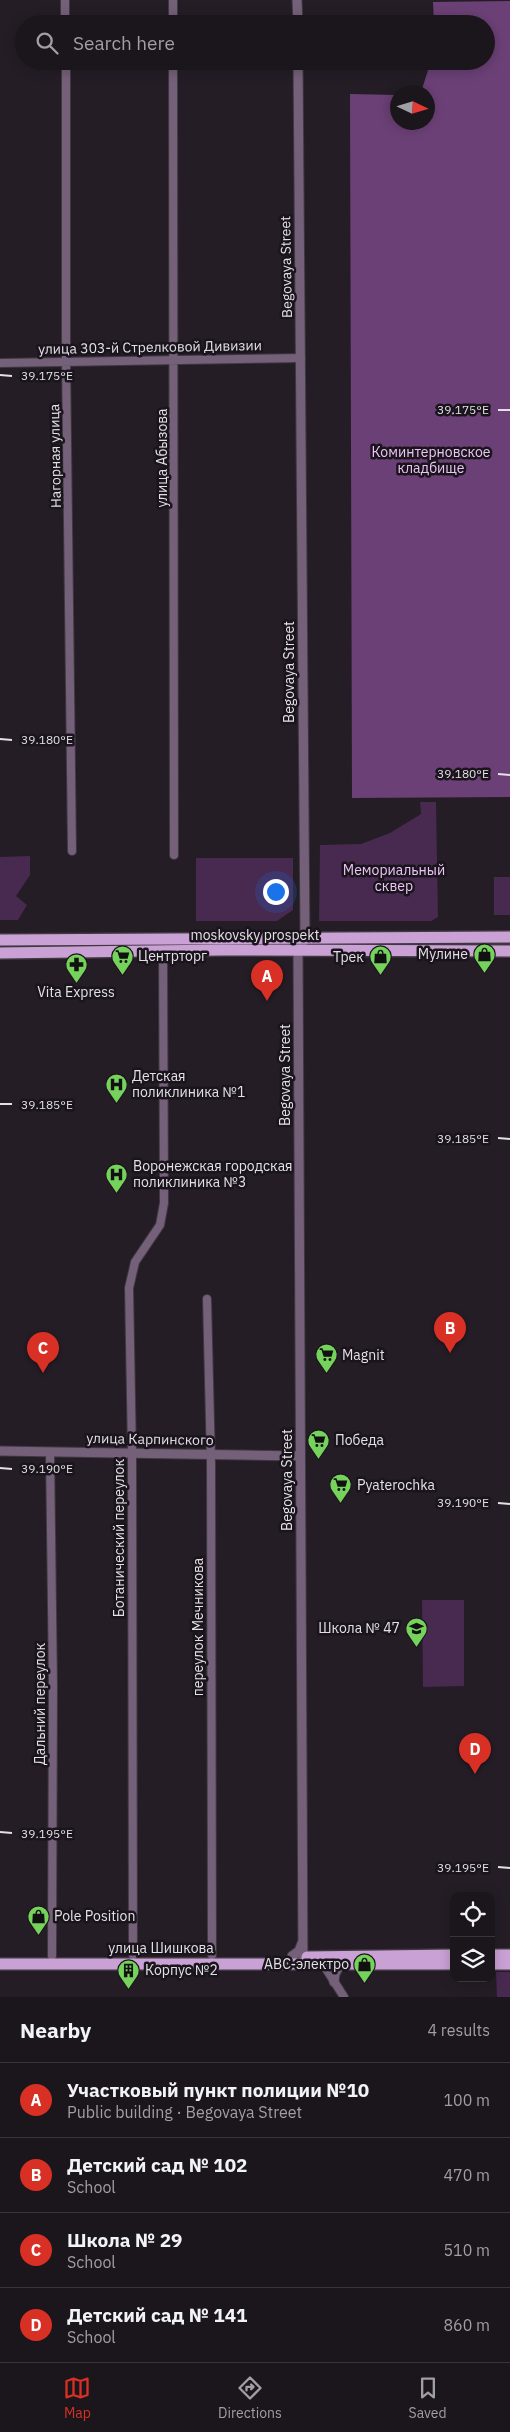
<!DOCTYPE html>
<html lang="en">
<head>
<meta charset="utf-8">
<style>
  body { margin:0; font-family:"IBM Plex Sans",sans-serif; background:#282329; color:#f1f3f6 }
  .controls { position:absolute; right:15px; bottom:15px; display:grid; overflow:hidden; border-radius:10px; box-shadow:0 2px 12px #0003 }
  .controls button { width:45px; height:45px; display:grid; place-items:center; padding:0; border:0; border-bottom:1px solid #39353b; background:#1b161c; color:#f1f3f6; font:25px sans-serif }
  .compass { position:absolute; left:390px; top:85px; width:45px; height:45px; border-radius:50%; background:#1b161c; box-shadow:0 2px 12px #0003; rotate:94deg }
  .you { position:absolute; left:275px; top:891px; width:18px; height:18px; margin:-12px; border:4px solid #fff; border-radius:50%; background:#1a73e8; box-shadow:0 0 0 8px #1a73e833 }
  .badge { display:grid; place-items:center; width:32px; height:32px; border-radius:50%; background:#d93025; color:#fff; font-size:16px; font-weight:700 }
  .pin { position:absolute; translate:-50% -41px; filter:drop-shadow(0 1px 2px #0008) }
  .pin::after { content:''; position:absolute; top:26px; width:18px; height:15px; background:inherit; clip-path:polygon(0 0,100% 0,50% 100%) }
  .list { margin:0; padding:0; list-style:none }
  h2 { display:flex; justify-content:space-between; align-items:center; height:65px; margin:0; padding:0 20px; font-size:21px }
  h2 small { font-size:16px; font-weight:400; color:#a09fa3 }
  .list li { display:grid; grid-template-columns:32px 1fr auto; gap:15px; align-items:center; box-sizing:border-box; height:75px; padding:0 20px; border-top:1px solid #39353b }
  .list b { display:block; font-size:19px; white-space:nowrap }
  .list p { margin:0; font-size:16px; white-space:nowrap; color:#a09fa3 }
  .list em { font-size:16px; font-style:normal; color:#a09fa3 }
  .icon { flex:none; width:28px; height:28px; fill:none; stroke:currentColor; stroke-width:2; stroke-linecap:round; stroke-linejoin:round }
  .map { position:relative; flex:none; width:510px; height:1997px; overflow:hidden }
  .search { position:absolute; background:#1b161c; box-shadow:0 2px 12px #0003; left:15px; right:15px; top:15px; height:55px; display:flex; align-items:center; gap:12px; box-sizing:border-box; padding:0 18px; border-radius:28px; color:#a09fa3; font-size:19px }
  .sheet { height:365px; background:#1b161c }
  nav { display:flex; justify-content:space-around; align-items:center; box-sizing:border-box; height:70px; border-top:1px solid #39353b; background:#1b161c; font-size:14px; color:#a09fa3 }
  nav a { display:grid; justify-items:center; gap:2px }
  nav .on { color:#d93025 }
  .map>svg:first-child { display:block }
</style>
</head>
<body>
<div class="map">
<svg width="510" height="1997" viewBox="0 0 510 1997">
  <rect width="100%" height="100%" fill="#241d26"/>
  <!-- green -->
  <path fill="#482950" d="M420,802H436L438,917L431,921H319L320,845L361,844L390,833L421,814Z
    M30,856V875L16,896L27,905L18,920H0V857Z
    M196,858H293V910L277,921H196Z
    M494,877H510V915H494Z
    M422,1600H464V1686L423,1687Z
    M496,1972H510V1997H497Z"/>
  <!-- forest -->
  <path fill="#6b4076" d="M510,1V797L352,798L350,94L397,95L398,122H428V92H421L431,61H486V24H434L433,2Z"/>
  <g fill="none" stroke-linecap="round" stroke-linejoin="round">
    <defs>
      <path id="minor" d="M65,0V24
        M173,0V24
        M66,61V360L72,851
        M173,61L174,855
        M0,363L301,358
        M207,1299L211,1463L212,1955
        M50,1452L53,1686L52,1956
        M133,1955L132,1453L129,1288L135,1262L160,1225L164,1203L163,950
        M323,1964L344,1997"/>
      <path id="tertiary" d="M297,0L298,24
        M298,61L305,938L298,951L303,1964
        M0,1451L300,1456
        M292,1956L299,1951L302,1943
        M334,1982L335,1974L340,1964"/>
      <path id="primary" d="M0,940L510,937
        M0,953L223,950L510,951
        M491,1955H510
        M307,1957L454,1955
        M0,1964H454
        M491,1964H510"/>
    </defs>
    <!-- minor casing -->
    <use href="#minor" stroke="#3f3841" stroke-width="10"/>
    <!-- tertiary casing -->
    <use href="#tertiary" stroke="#3f3841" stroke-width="11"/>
    <!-- primary casing -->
    <use href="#primary" stroke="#3f3841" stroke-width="14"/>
    <!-- minor -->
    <use href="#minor" stroke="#746079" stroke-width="8"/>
    <!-- tertiary -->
    <use href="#tertiary" stroke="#746079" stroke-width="9"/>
    <!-- primary -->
    <use href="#primary" stroke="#caa1d5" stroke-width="11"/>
  </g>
  <!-- ticks -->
  <path fill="none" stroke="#e4e0e6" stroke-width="2" d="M0,375L12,376M498,410H510M0,739L12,740M498,774L510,775M0,1104H12M498,1138L510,1139M0,1468L12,1469M498,1503L510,1504M0,1832L12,1833M498,1867L510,1868"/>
  <!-- icons -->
  <defs>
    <symbol id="shop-pin" viewBox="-11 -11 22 30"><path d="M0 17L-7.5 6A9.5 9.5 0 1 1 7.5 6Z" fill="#75d25b" stroke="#1a141c"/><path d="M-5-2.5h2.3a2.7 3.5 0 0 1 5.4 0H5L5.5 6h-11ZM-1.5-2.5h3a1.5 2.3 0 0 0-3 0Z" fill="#111"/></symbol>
    <symbol id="supermarket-pin" viewBox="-11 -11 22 30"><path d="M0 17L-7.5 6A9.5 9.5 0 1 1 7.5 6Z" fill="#75d25b" stroke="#1a141c"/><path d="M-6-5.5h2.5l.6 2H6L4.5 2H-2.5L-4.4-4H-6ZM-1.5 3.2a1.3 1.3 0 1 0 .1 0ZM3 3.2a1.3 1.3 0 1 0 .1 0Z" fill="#111"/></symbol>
    <symbol id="pharmacy-pin" viewBox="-11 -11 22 30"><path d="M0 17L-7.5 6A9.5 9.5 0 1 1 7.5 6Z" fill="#75d25b" stroke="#1a141c"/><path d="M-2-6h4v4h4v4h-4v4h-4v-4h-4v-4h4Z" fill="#111"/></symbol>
    <symbol id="hospital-pin" viewBox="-11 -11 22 30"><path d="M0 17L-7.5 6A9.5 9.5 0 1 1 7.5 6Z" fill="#75d25b" stroke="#1a141c"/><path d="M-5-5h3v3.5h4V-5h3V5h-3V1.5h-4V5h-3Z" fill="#111"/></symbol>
    <symbol id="school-pin" viewBox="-11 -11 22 30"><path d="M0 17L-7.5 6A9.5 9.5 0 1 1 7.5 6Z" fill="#75d25b" stroke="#1a141c"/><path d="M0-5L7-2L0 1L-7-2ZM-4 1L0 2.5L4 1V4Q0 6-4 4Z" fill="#111"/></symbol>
    <symbol id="building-pin" viewBox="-11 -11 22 30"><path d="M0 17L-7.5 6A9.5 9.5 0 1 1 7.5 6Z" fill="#75d25b" stroke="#1a141c"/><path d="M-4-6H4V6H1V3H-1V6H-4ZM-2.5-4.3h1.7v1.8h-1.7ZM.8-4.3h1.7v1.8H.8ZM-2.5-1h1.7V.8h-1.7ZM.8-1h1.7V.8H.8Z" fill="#111"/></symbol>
  </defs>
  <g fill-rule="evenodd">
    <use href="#shop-pin" x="472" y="942" width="25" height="34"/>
    <use href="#supermarket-pin" x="110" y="944" width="25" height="34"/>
    <use href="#shop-pin" x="368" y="944" width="25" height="34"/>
    <use href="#pharmacy-pin" x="64" y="952" width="25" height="34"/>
    <use href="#hospital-pin" x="104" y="1072" width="25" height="34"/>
    <use href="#hospital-pin" x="104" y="1162" width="25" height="34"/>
    <use href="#supermarket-pin" x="314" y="1342" width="25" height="34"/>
    <use href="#supermarket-pin" x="306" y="1428" width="25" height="34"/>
    <use href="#supermarket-pin" x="328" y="1472" width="25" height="34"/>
    <use href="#school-pin" x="404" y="1616" width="25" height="34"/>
    <use href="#shop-pin" x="26" y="1904" width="25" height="34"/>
    <use href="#shop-pin" x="352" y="1952" width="25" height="34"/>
    <use href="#building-pin" x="116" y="1958" width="25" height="34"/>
  </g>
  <g text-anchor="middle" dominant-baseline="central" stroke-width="5" stroke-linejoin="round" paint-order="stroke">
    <!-- street labels -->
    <g font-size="14" fill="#e4e0e6" stroke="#1a141c">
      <text transform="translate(286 267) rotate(-91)">Begovaya Street</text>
      <text transform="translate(150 347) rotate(-1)">улица 303-й Стрелковой Дивизии</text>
      <text transform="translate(55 456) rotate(-91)">Нагорная улица</text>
      <text transform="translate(162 458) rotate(-90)">улица Абызова</text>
      <text transform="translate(289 672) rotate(-90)">Begovaya Street</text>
      <text x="255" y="935">moskovsky prospekt</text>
      <text transform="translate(285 1075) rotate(-90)">Begovaya Street</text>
      <text transform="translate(150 1439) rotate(1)">улица Карпинского</text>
      <text transform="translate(287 1480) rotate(-90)">Begovaya Street</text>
      <text transform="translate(119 1538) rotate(-90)">Ботанический переулок</text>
      <text transform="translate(198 1627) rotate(-90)">переулок Мечникова</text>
      <text transform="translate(40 1704) rotate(-90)">Дальний переулок</text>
      <text x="161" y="1948">улица Шишкова</text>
    </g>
    <!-- park labels -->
    <g font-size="14" fill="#ecc5f6" stroke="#1a141c">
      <text x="431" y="452">Коминтерновское<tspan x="431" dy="16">кладбище</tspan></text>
      <text x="394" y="870">Мемориальный<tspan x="394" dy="16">сквер</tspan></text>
    </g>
    <!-- poi labels -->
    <g font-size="14" fill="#e4e0e6" stroke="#1a141c" text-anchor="start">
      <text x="468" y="954" text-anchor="end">Мулине</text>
      <text x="138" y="956">Центрторг</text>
      <text x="364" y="957" text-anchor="end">Трек</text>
      <text x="76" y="992" text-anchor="middle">Vita Express</text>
      <text x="132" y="1076">Детская<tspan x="132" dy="16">поликлиника №1</tspan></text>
      <text x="133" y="1166">Воронежская городская<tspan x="133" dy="16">поликлиника №3</tspan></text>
      <text x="342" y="1355">Magnit</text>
      <text x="335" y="1440">Победа</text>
      <text x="357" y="1485">Pyaterochka</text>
      <text x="400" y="1628" text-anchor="end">Школа № 47</text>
      <text x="54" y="1916">Pole Position</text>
      <text x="349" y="1964" text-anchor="end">АВС-электро</text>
      <text x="145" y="1970">Корпус №2</text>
    </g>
  </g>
  <g font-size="12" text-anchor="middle" fill="#e4e0e6" stroke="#1a141c" stroke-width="5" stroke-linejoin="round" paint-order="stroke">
    <text x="47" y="380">39.175°E</text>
    <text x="463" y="414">39.175°E</text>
    <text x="47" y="744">39.180°E</text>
    <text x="463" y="778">39.180°E</text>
    <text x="47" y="1109">39.185°E</text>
    <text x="463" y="1143">39.185°E</text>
    <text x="47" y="1473">39.190°E</text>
    <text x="463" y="1507">39.190°E</text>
    <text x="47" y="1838">39.195°E</text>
    <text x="463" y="1872">39.195°E</text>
  </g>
</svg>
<div class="controls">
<button><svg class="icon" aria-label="locate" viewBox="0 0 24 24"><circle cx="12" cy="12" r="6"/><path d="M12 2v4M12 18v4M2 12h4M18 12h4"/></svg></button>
<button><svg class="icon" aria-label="layers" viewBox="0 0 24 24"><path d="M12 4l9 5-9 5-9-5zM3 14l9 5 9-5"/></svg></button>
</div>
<svg class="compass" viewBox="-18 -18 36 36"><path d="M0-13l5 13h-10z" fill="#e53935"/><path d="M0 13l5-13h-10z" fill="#a09fa3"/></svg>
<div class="you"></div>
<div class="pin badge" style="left:267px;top:1001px">A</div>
<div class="pin badge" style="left:450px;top:1353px">B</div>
<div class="pin badge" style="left:43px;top:1373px">C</div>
<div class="pin badge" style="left:475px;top:1774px">D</div>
<div class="search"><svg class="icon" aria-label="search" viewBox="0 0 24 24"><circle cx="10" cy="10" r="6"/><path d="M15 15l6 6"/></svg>Search here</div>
</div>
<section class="sheet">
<h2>Nearby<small>4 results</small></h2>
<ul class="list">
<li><span class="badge">A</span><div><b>Участковый пункт полиции №10</b><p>Public building · Begovaya Street</p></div><em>100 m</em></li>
<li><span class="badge">B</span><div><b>Детский сад № 102</b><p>School</p></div><em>470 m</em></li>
<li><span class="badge">C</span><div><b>Школа № 29</b><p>School</p></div><em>510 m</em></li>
<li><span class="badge">D</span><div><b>Детский сад № 141</b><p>School</p></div><em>860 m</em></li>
</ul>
</section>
<nav>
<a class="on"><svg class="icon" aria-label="map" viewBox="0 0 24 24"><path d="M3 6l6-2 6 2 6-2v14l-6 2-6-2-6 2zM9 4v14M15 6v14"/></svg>Map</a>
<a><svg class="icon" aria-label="directions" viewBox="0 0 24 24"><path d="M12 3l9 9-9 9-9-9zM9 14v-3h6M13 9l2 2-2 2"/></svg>Directions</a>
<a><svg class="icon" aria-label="saved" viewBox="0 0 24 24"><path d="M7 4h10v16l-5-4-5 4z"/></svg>Saved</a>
</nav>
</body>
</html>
